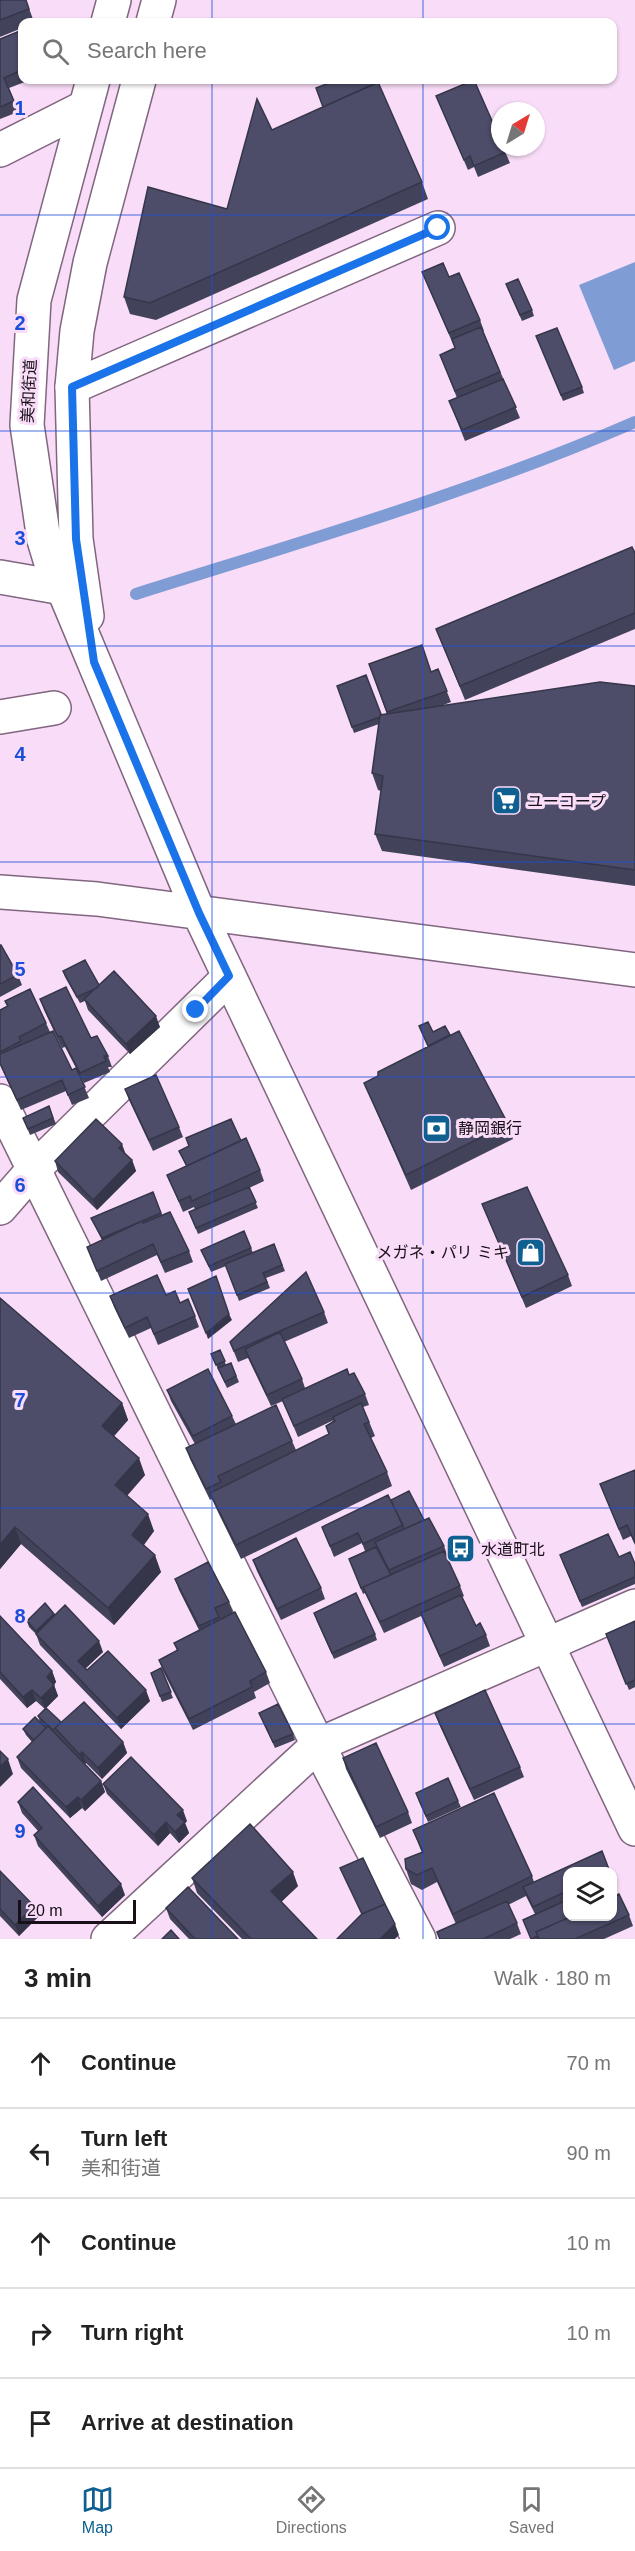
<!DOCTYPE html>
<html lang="en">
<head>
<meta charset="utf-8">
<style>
  body { margin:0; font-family:Arial,"Noto Sans JP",sans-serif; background:#f2f2f2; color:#222 }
  .controls { position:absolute; right:18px; bottom:18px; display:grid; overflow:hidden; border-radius:12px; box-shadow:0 2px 4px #0004 }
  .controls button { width:54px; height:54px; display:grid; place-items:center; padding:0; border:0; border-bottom:2px solid #e0e0e0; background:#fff; color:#222; font:30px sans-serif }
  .compass { position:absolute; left:491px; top:102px; width:54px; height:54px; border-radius:50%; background:#fff; box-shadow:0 2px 4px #0004; rotate:38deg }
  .scale { position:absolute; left:18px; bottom:15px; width:118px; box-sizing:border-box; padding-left:6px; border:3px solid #180f18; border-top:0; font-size:16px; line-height:21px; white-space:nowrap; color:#180f18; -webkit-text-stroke:4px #f9dcf8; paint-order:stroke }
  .stop { position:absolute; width:18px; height:18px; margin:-14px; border:4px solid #1a73e8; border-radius:50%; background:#fff }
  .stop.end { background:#1a73e8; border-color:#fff; box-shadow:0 2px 6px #0008 }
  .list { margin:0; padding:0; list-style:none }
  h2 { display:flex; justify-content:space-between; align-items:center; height:78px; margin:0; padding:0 24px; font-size:26px }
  h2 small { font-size:20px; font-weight:400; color:#767676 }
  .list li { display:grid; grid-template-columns:39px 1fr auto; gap:18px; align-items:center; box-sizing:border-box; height:90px; padding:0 24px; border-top:2px solid #e0e0e0 }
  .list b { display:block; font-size:22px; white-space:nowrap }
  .list p { margin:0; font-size:20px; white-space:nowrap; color:#767676 }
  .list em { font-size:20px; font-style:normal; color:#767676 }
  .icon { flex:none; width:33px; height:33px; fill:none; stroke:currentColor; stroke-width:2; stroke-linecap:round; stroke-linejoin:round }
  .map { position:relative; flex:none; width:635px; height:1939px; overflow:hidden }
  .search { position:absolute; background:#fff; box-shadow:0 2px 4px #0004; left:18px; right:18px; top:18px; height:66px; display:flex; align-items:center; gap:15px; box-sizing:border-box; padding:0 21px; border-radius:12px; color:#767676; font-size:22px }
  .sheet { height:528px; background:#fff }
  nav { display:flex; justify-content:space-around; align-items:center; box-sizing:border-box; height:84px; border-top:2px solid #e0e0e0; background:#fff; font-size:16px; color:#767676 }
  nav a { display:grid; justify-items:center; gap:3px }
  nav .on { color:#0f5f91 }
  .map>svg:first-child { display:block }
</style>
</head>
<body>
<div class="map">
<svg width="635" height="1939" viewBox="0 0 635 1939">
  <rect width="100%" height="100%" fill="#f9dcf8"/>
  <!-- water -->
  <path fill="#7f9dd4" d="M635,262V361L614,370L579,285Z"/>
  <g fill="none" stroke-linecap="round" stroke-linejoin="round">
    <!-- stream -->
    <path stroke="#7f9dd4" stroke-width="12" d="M136,594C304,541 474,492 635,422"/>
    <defs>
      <path id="minor" d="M0,150L85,107
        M72,387L438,228
        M0,577L63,588
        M0,717L54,708
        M0,1101L318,1745L419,1939
        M0,1208L33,1170L229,977
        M108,1939L318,1745L635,1606"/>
      <path id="tertiary" d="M108,22L114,0
        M153,22L159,0
        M93,80L34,300L27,425L44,540L54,573L63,588L199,913L635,1829
        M87,616L76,539L72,387L77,331L90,263L139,80
        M0,892L97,899L635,970"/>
    </defs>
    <!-- minor casing -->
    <use href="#minor" stroke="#80667f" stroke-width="36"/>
    <!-- tertiary casing -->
    <use href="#tertiary" stroke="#80667f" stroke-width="36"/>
    <!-- minor -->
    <use href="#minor" stroke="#fff" stroke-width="33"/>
    <!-- tertiary -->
    <use href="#tertiary" stroke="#fff" stroke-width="33"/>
  </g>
  <!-- wall -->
  <path fill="#42425b" d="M0,0H26L34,22H22V28L0,37Z
    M22,30V80H30L9,88L18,112L0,119V39Z
    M436,96L503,147L510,163L478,177L474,167L468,170Z
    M272,130L422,182L428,199L156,320L130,314L124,297L227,209Z
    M422,272L449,277L480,320L484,331H483L520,418L465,441L449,401L457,398L440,355L455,348L454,344H453Z
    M506,284L532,310L534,316L522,321Z
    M536,336L582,387L584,393L563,401Z
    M635,553V629L465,700L436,629Z
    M369,664L431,672L438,669L451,702L441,706L635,686V886L382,851L375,834L381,791L378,790L372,773L379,724L354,733L337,686L381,714H387Z
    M0,945L18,975L22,985L0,997Z
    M63,971L99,985L160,1027L130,1054L88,1010L85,1001L80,1003L65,977Z
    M40,999L91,1038L108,1056L112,1067H108L110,1072L84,1083L78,1072L89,1098L72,1105L66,1091L21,1110L0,1065V1010L7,1006L5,1001L46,1023L50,1032L72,1070L76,1068L65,1047L62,1048L44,1010Z
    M419,1026L433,1032L450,1035L508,1124L513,1139L411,1190L370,1097L364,1083L378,1076L428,1047Z
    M125,1089L179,1127L183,1137L153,1151L129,1100Z
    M49,1106L56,1124L30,1135L23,1118Z
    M241,1141L260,1170L264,1181L249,1188L258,1208L198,1234L189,1212L195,1210L194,1207L183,1212L167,1175L186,1166L179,1151Z
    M126,1155L132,1160L136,1171L97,1210L58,1172L55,1161Z
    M153,1192L162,1215L189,1251L193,1262L165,1273L157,1255L101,1281L87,1247L102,1240L91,1218Z
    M482,1204L568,1275L572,1286L526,1308Z
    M244,1231L253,1253L274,1244L285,1271L266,1278L270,1288L239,1301L226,1266L211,1272L201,1250Z
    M166,1295L180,1303L195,1316L199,1327L158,1345L151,1328L129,1338L114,1307L110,1296Z
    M0,1298L122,1403L128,1420L114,1436L145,1475L127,1496L154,1531L144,1545L161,1572L114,1625L21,1544L0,1569Z
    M324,1312L328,1323L284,1342L302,1379L305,1388L349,1375L365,1394L369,1405L363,1407L375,1436L371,1438L387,1472L392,1486L241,1559L216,1508L212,1499L210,1500L190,1459L186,1448L195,1444L171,1401L167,1390L232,1416L236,1424L292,1441L296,1450L329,1434L326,1426L334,1420L298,1437L283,1401L271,1406L248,1358L238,1362L230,1342Z
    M220,1350L226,1365L231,1363L239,1382L227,1388L211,1354Z
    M635,1470V1545L631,1536L623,1540L600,1484Z
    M391,1500L424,1520L444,1546L448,1557H446L460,1586L464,1596L462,1597L476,1626L486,1635L490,1646L444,1667L421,1616L384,1633L365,1593L363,1594L349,1559L365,1551L362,1543L334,1557L322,1527Z
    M619,1557L635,1564V1584L582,1607L562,1561Z
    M253,1560L321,1588L325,1599L281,1620L257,1571Z
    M175,1579L229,1602L233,1613L266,1672L270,1683L254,1692L256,1698L193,1730L163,1671L159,1660L177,1651L174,1643L199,1630L179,1590Z
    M55,1615L103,1652L85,1668L87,1670L150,1701L121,1729L40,1645L36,1634L29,1627L27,1621Z
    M0,1616L52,1671L56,1682L54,1685L58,1696L45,1709L36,1701L27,1708L0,1679Z
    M316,1619L375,1634L377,1640L334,1659Z
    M635,1621V1687L629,1690L606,1634Z
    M161,1668L173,1698L162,1702L151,1673Z
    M259,1713L293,1734L295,1740L275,1748Z
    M435,1713L520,1767L524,1777L474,1800L439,1724Z
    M38,1716L123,1742L127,1753L102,1779L86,1763L85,1764L101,1781L105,1792L85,1811L82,1808L70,1818L21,1768L17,1757L32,1742L26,1735L23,1729L40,1722Z
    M343,1758L408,1812L412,1823L380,1838L346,1769Z
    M103,1784L187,1821L185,1823L189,1833L179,1843L170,1833L158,1846L107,1794Z
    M418,1799L458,1801L461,1807L428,1822Z
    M18,1802L125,1895L102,1917L38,1846L34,1835L38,1831L22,1813Z
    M413,1830L532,1876L534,1882L567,1872V1917L629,1915L633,1926L604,1939H531L535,1914L526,1896L508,1905L517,1923L521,1934L510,1939H440L437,1932L456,1924L437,1882L422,1890L411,1884L406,1869L422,1853Z
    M0,1871L38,1917L19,1936L0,1916Z
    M192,1878L298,1886L281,1902L317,1939H242L197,1893Z
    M166,1908L238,1939H189L170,1919Z"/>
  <!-- shaded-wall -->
  <path fill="#36364a" d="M156,1016L160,1027L130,1054L126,1044Z
    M122,1144L126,1155L119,1148Z
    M132,1160L136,1171L97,1210L93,1200Z
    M229,1314L232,1320L208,1339L206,1333Z
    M122,1403L128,1420L108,1443L102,1426Z
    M139,1458L145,1475L121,1502L115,1485Z
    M148,1514L154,1531L138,1552L132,1535Z
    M15,1527L21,1544L0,1569V1545Z
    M155,1555L161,1572L114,1625L108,1608Z
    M54,1614L56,1620L39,1637L36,1631Z
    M99,1641L103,1652L82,1672L78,1661Z
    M52,1671L56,1682L51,1688L47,1677Z
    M54,1685L58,1696L45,1709L41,1698Z
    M32,1690L36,1701L27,1708L23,1697Z
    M146,1690L150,1701L121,1729L117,1718Z
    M123,1742L127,1753L102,1779L98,1768Z
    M82,1752L86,1763L84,1765L80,1755Z
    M8,1759L13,1774L0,1787V1767Z
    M101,1781L105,1792L85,1811L81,1800Z
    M78,1797L82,1808L70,1818L66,1807Z
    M183,1810L187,1821L185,1823L189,1833L179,1843L175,1832L177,1815Z
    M166,1822L170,1833L158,1846L154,1835Z
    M293,1872L298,1886L277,1906L271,1891Z
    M121,1884L125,1895L102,1917L98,1906Z
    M34,1906L38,1917L19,1936L15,1925Z
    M395,1924L399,1935L395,1939H380Z"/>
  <!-- building -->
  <path fill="#4d4d6a" stroke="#36364a" stroke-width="1.5" d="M0,0H26L29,9L0,20Z
    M22,30V70L4,78L14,101L0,107V39Z
    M337,80H373L375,84L323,107L316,88Z
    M474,80L500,139V147H503L506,152L474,166L470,156L464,160L436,96Z
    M378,82L422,182L150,303L124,297L148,187L227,209L257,99L272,130Z
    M443,263L449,277L459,273L480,320L449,333L422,272Z
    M518,279L532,310L520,315L506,284Z
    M481,327L500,372L455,391L440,355L455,348L452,339Z
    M557,328L582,387L561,395L536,336Z
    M503,379L516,407L462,430L449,401Z
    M632,547L635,553V613L460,686L436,629Z
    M422,645L431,672L438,669L447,691L387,712L369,664Z
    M366,675L381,714L380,715V717L352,727L337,686Z
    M600,682L635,686V870L375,834L383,776L372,773L380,715Z
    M0,945H1L18,975L0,984Z
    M85,960L99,985L97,988L77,997L63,971Z
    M114,971L156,1016L126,1044L84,999Z
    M66,987L91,1038L97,1036L108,1056H104L106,1061L80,1073L61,1036L58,1037L40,999Z
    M30,989L46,1023L19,1037L21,1041L0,1052V1010L8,1006L5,1001Z
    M428,1022L433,1032L445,1026L450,1035L428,1046L419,1026Z
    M53,1031L72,1070L76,1068L85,1087L68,1095L62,1080L17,1100L0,1063V1054Z
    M459,1031L508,1124L406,1175L364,1083L378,1076V1072Z
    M156,1075L179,1127L149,1140L125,1089Z
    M49,1106L53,1118L28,1129L23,1118Z
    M96,1119L122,1144L119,1148L132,1160L93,1200L55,1161Z
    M231,1119L241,1141L187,1166L179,1151L189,1146L186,1138Z
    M246,1138L260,1170L192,1201L190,1196L179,1201L167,1175Z
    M249,1187L256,1202L196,1228L189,1212Z
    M527,1187L568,1275L522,1297L482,1204Z
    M153,1192L161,1213L102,1238L91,1218Z
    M170,1212L189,1251L161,1262L153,1244L97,1271L87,1247L142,1221L143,1223Z
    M244,1231L251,1248L209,1266L201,1250Z
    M274,1244L282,1265L263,1273L267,1282L237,1295L225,1264Z
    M306,1272L324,1312L234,1351L230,1342Z
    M157,1275L166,1295L175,1291L180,1303L188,1299L195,1316L154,1334L147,1317L125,1328L110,1296Z
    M216,1276L229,1314L206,1333L188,1289Z
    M0,1298L122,1403L102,1426L139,1458L115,1485L148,1514L132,1535L155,1555L108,1608L15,1527L0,1545Z
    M280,1332L302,1379L267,1395L245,1349Z
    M220,1350L225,1361L216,1365L211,1354Z
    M231,1363L236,1376L225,1382L218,1368Z
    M208,1369L232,1416L193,1436L167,1390Z
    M347,1369L349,1375L354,1373L365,1394L294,1426L282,1399Z
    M361,1403L369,1422L364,1424L387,1472L236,1545L210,1493L329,1434L326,1426L335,1421L333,1417Z
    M276,1405L292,1441L218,1476L221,1482L206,1489L186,1448Z
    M635,1470V1543L627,1525L619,1529L600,1484Z
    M409,1491L424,1520L404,1529L391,1500Z
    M388,1495L403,1525L363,1544L358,1533L330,1546L322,1527Z
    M429,1518L444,1546L389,1570L375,1542Z
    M608,1534L619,1557L630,1552L635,1564V1577L580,1601L560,1555Z
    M296,1538L321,1588L277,1609L253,1560Z
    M376,1547L391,1575L361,1588L349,1559Z
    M444,1551L460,1586L380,1622L363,1587Z
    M208,1562L229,1602L215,1608L219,1617L199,1626L175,1579Z
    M356,1593L375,1634L332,1653L314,1613Z
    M461,1595L476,1626L480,1623L486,1635L440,1656L421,1613Z
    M45,1603L54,1614L36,1631L27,1621Z
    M65,1605L99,1641L78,1661L87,1670L108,1651L146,1690L117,1718L36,1634Z
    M235,1612L266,1672L250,1681L252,1687L189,1719L159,1660L178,1650L174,1643Z
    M0,1616L52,1671L47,1677L54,1685L41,1698L32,1690L23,1697L0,1672Z
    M635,1621V1680L626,1684L606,1634Z
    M161,1668L171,1692L160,1696L151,1673Z
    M485,1690L520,1767L470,1789L435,1713Z
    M84,1702L123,1742L98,1768L82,1752L80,1755L55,1728Z
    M278,1704L293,1734L273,1742L259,1713Z
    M46,1708L61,1722L53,1730L38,1716Z
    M35,1717L46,1728L34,1740L23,1729Z
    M48,1726L101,1781L81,1800L78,1797L66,1807L17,1757Z
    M376,1743L408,1812L376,1827L343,1758Z
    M0,1751L8,1759L0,1767Z
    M131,1757L183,1810L177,1815L185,1822L175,1832L166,1822L154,1835L103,1784Z
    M448,1778L458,1801L426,1816L416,1793Z
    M33,1787L121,1884L98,1906L34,1835L42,1828L18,1802Z
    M494,1793L532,1876L453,1914L432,1868L417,1875L406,1869L405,1859L423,1852L413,1830Z
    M250,1824L293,1872L271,1891L317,1939H251L192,1878Z
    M602,1851L610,1872H567V1891L533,1907L523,1887Z
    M363,1858L385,1904L362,1914L340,1868Z
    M0,1871L34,1906L15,1925L0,1909Z
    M188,1887L238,1939H195L166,1908Z
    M619,1894L629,1915L575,1939H539L536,1932L570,1917H612V1897Z
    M567,1900V1917H570L536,1932L538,1936L531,1939L523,1920Z
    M507,1901L517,1923L483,1939H440L437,1932Z
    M385,1904L395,1924L380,1939H337L362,1914Z
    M171,1930L179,1939H162Z"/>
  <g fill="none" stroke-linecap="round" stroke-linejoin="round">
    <!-- route -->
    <path stroke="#1a73e8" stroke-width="8" d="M196,1010L229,976L199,913L94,662L76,539L72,387L438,228"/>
  </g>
  <!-- grid -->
  <path fill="none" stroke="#1d4ed8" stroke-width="1.5" stroke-opacity="0.55" d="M212,0V22M423,0V22M212,80V1939M423,80V1939M0,215H635M0,431H635M0,646H635M0,862H635M0,1077H635M0,1293H635M0,1508H635M0,1724H635"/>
  <!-- icons -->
  <defs>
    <symbol id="supermarket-square" viewBox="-11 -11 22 22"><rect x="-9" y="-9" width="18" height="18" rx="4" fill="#0f5f91" stroke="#f9dcf8"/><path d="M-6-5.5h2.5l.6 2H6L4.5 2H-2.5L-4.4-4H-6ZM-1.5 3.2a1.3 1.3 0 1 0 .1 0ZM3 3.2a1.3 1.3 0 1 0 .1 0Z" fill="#fff"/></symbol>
    <symbol id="bank-square" viewBox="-11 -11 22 22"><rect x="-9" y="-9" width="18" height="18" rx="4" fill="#0f5f91" stroke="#f9dcf8"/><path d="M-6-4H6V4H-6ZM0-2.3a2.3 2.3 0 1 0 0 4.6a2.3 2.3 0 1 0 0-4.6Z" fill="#fff"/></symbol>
    <symbol id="shop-square" viewBox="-11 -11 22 22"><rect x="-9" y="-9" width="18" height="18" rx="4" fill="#0f5f91" stroke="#f9dcf8"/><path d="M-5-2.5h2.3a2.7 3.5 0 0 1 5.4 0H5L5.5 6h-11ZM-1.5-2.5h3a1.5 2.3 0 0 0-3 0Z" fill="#fff"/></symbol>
    <symbol id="bus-square" viewBox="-11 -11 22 22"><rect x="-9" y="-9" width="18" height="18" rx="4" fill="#0f5f91" stroke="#f9dcf8"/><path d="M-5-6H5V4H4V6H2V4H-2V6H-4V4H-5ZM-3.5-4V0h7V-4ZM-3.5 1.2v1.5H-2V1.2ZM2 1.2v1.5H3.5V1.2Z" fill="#fff"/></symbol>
  </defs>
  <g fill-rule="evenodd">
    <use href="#supermarket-square" x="490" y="784" width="33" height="33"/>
    <use href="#bank-square" x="420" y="1112" width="33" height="33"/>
    <use href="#shop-square" x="514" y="1236" width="33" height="33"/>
    <use href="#bus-square" x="444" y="1532" width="33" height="33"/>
  </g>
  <g text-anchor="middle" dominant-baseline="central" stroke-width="6" stroke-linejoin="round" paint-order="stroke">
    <!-- street labels -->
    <g font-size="16" fill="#180f18" stroke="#f9dcf8">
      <text transform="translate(29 391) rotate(-87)">美和街道</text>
    </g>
    <!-- poi labels -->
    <g font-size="16" fill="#180f18" stroke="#f9dcf8" text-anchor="start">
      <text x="527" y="801">ユーコープ</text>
      <text x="458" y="1128">静岡銀行</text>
      <text x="509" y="1252" text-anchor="end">メガネ・パリ ミキ</text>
      <text x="481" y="1549">水道町北</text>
    </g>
  </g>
  <g font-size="20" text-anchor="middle" font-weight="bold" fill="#1d4ed8" stroke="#f9dcf8" stroke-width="6" stroke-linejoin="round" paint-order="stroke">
    <text x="20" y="115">1</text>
    <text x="20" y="330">2</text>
    <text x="20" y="545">3</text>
    <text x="20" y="761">4</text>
    <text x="20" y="976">5</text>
    <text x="20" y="1192">6</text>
    <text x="20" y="1407">7</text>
    <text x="20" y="1623">8</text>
    <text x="20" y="1838">9</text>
  </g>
</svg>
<div class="controls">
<button><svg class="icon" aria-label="layers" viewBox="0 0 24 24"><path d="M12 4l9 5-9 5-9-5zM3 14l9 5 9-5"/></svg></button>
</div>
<svg class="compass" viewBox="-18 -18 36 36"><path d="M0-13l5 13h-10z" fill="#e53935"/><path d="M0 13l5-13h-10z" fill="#767676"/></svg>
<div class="scale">20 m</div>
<div class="stop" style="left:438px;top:228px"></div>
<div class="stop end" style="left:196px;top:1010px"></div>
<div class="search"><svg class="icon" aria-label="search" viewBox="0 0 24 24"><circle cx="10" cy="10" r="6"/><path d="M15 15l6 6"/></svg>Search here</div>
</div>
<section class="sheet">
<h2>3 min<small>Walk · 180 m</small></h2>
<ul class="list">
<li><svg class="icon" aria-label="ahead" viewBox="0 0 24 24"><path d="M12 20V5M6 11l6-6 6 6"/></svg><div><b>Continue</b></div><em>70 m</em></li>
<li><svg class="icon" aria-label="left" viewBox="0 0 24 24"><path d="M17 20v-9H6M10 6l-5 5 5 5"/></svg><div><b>Turn left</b><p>美和街道</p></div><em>90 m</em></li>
<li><svg class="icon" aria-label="ahead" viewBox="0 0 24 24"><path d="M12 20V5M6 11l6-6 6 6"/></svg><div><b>Continue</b></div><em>10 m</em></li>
<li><svg class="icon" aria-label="right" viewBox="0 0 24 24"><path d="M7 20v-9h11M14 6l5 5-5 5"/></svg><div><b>Turn right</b></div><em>10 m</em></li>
<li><svg class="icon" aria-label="arrive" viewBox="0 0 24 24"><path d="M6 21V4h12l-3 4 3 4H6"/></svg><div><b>Arrive at destination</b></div></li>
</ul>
</section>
<nav>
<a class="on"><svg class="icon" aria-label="map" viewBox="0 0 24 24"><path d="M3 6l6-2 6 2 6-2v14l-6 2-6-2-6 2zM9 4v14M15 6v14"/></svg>Map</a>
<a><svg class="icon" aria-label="directions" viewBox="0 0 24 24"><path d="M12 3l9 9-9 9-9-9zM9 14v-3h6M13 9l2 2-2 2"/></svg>Directions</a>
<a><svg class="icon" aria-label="saved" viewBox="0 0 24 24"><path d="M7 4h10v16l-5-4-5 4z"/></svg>Saved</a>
</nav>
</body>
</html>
